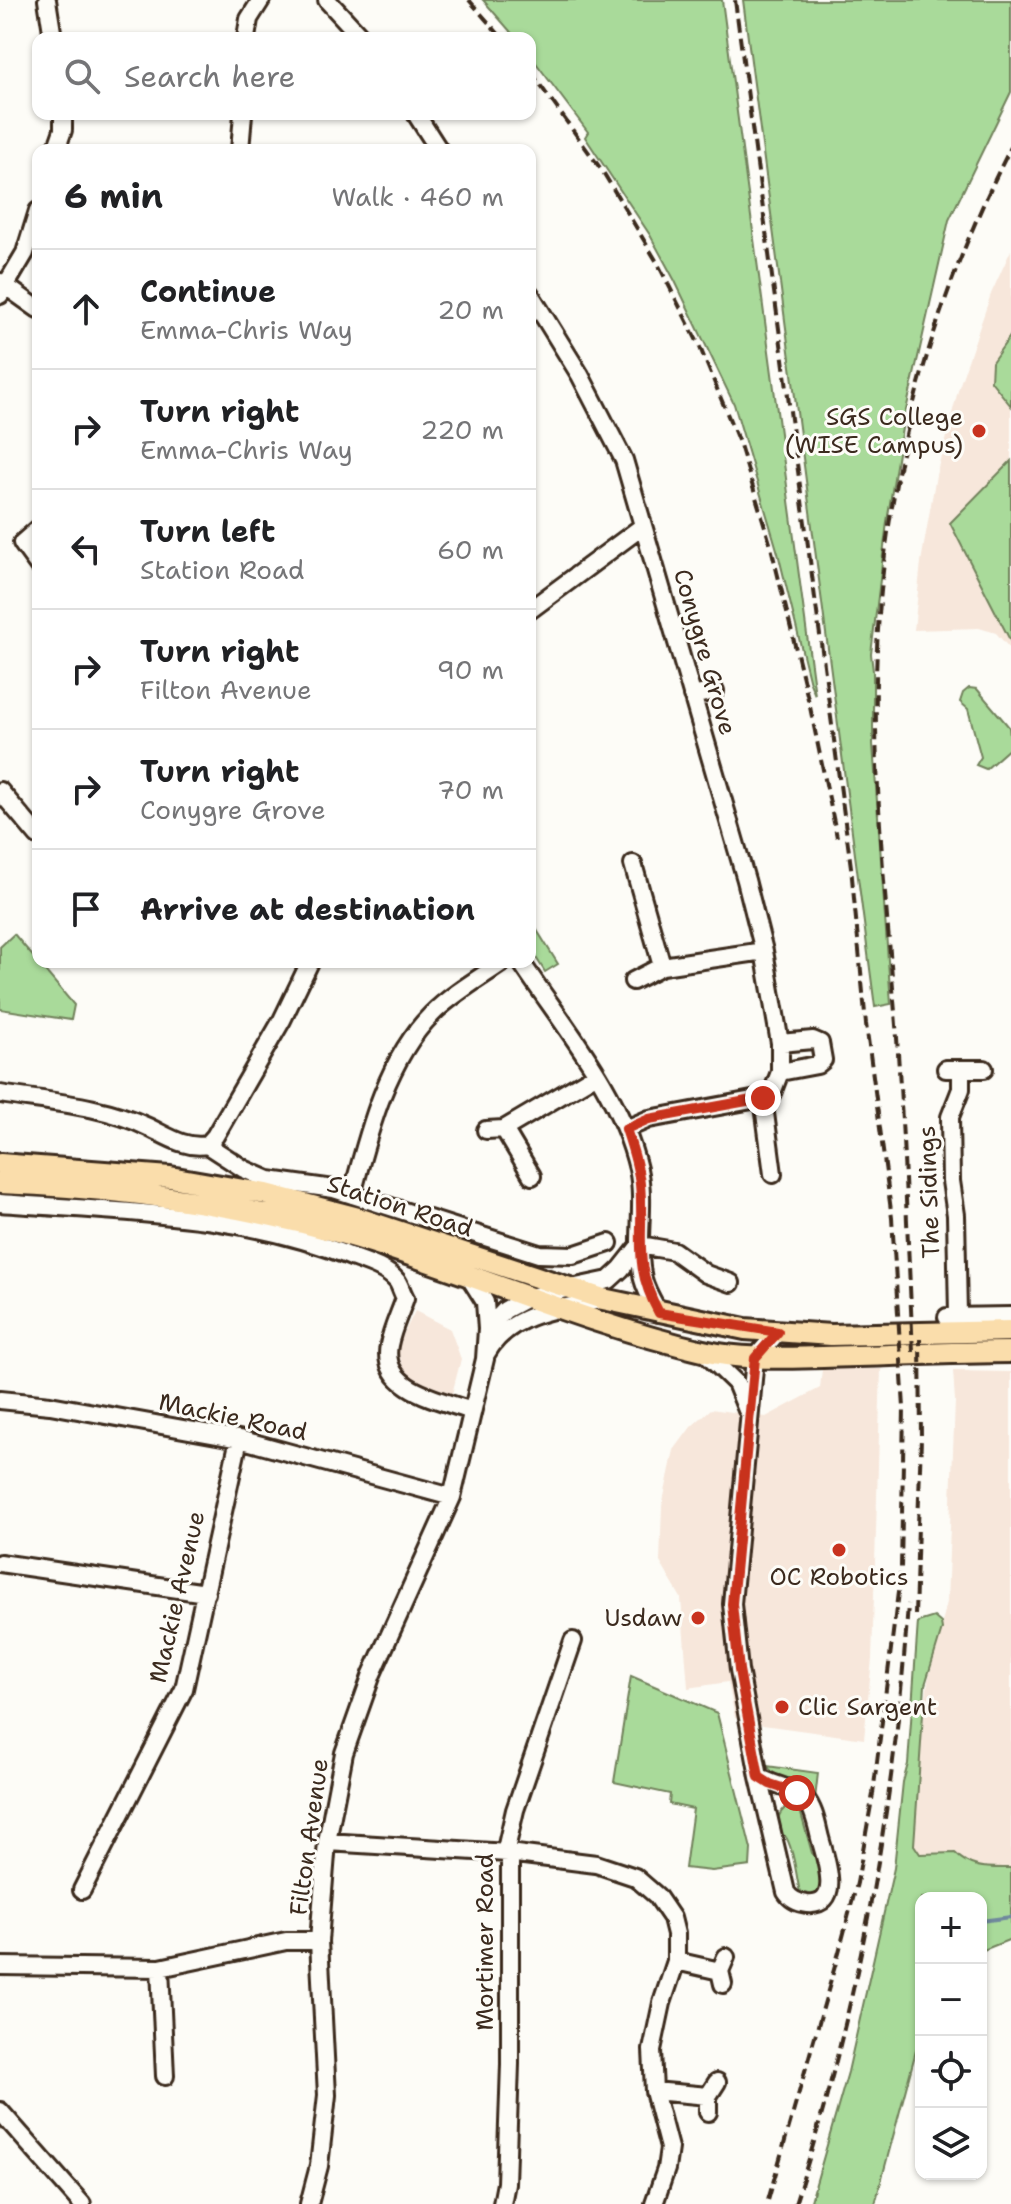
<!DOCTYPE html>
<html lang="en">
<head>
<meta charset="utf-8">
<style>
  body { margin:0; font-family:"Shantell Sans",sans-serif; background:#f2f2f2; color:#202124 }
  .controls { position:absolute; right:24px; bottom:24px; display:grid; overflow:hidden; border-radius:16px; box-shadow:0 2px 6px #0004 }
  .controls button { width:72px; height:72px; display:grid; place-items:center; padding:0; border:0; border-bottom:2px solid #e0e0e0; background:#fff; color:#202124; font:40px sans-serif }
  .stop { position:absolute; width:24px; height:24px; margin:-18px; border:6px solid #c8321e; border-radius:50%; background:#fff }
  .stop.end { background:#c8321e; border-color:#fff; box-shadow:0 2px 8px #0008 }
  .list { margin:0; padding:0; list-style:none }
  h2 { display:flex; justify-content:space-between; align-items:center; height:104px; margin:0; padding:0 32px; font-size:34px }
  h2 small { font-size:26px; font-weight:400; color:#757577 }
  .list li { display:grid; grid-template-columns:52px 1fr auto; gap:24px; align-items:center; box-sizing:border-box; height:120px; padding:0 32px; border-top:2px solid #e0e0e0 }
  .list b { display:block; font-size:30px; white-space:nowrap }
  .list p { margin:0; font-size:26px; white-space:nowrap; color:#757577 }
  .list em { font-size:26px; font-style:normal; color:#757577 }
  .icon { flex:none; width:44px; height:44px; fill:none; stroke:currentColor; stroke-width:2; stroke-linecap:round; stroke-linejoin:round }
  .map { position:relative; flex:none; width:1011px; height:2204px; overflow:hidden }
  .search { position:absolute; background:#fff; box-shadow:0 2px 6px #0004; left:32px; top:32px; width:504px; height:88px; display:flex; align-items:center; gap:20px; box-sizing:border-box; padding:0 28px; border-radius:16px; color:#757577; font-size:30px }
  .panel { position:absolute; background:#fff; box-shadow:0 2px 6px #0004; left:32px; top:144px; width:504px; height:824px; border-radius:16px }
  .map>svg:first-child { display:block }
</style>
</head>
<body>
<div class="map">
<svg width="1011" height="2204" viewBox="0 0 1011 2204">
  <rect width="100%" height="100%" fill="#fdfcf7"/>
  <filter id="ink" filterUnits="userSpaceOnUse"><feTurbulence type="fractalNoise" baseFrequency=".0125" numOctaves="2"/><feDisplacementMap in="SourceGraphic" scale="16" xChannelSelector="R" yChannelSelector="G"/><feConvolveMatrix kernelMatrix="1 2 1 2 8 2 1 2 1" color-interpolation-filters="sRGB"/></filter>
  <g filter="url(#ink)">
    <!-- built -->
    <path fill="#f7e7db" d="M1011,250V650L996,633L979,628L914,630L921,562L936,475L959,387L991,294Z
      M415,1311L450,1329L461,1359L452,1394L427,1388L410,1377L403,1368L398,1351L400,1341Z
      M822,1369H881L872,1659L864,1739L763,1725L735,1718L728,1682L688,1688L681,1598L660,1562L662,1506L674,1450L691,1427L711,1409L766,1417L820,1388Z
      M953,1371L1011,1372V1868H934L907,1850L928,1681L947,1602L955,1401Z"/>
    <!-- green -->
    <path fill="#a9da9a" stroke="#72825c" stroke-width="2" d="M483,0H722L815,695L810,683L778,553L734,404L675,281L650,235L585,137L588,132L530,55V38H516Z
      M743,0H1011V92L949,220L902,428L887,522L871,654L873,671V744L891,1004L875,1007Z
      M1011,335V406L991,381L992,362Z
      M1011,461V642L950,523Z
      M969,688L977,689L1009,727L1011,747L986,769L976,765L981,757L968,709L960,702L963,693Z
      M530,919L558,964L545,972L530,948Z
      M14,934L74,1005L71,1020L0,1009V947Z
      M934,1617L941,1623L942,1629L925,1685L914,1845L920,1854L955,1853C972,1870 988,1868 1011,1868V1939L981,1951V1898H921V2032L875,2204H819L811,2201L848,2072L894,1868L903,1782L908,1764L918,1622Z
      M631,1676L717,1713L751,1849L750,1866L712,1871L685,1868L693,1809L669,1804L670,1794L614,1782Z
      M767,1766L818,1773L815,1799C797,1774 782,1786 767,1766Z
      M798,1803L812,1853L823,1864L824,1890L813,1898L800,1892C796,1876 795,1856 788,1841C783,1830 786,1841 780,1831C772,1817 785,1804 798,1803Z"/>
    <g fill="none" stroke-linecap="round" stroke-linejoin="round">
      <!-- stream -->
      <path stroke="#70899d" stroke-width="4" d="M981,1921L1011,1917
        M920,1989L921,1987"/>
      <defs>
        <path id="minor" d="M47,0L53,38
          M327,0L362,38
          M246,38L249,19L261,0
          M416,114L439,150
          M56,150L63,130V114
          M240,150L243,114
          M0,282L38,309
          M530,294L580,375L624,460L746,880L764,951L780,1043V1072L772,1093L763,1098L649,1119L626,1129
          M0,295L25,253L38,211
          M38,529L22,543L38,565
          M530,610L643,526
          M692,696L715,691
          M0,791L38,836
          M633,864L662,966
          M521,962C564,1027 620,1091 638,1169C646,1205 635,1243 643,1279C646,1291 653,1302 659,1313
          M633,981L662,966L764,951
          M780,1043L813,1040L820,1043L823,1060L817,1065L780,1072
          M946,1069H984
          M0,1094C49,1102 103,1105 148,1127C167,1136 185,1149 207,1145
          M763,1098L773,1174
          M504,1129L597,1074
          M486,1130L504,1129L532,1176
          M207,1145L244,1169L269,1180L334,1189L539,1254L573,1255L609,1243
          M207,1145L215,1136L282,1020L310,962
          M352,1195C368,1134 386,1060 432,1014C452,994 480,978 503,962
          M0,1203C119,1212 242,1212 354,1258C368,1263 387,1269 397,1281C400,1285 402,1293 405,1298C400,1313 392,1329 389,1345C380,1390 441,1400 472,1411
          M640,1245L674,1251L706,1274L731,1283
          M958,1315L956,1215L951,1181L950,1117L961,1089V1069
          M947,1317L1011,1316
          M487,1329L505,1310L529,1297L609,1280L621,1269L640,1245
          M703,1351L736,1383L747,1410
          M486,1354C510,1311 559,1310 603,1299
          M0,1400L50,1405L239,1439L452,1497
          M0,1563L206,1593
          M759,1777L739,1670L732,1604L755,1358L778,1332
          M759,1777C772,1785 796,1789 805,1798C814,1808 817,1826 820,1838C825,1857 844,1907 807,1904C798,1903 791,1900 786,1892Z
          M327,1842L508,1853L596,1864L635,1877L657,1896L672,1918L676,1934V1961L662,2003L652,2050L654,2091L669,2148L666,2169L654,2204
          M82,1890L184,1689L239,1439
          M676,1961L720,1971
          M0,1966L160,1968L286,1941H319
          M160,1968L165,2076
          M723,1984L720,1971L726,1957
          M654,2091L708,2096
          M0,2111L82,2204
          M708,2112V2096L717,2082
          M309,2204L319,2166L327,2095L319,1941L327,1842L344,1753L372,1674L452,1497L485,1359L487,1329L485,1302L468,1275
          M502,2204L506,2183L510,2064V1861L507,1845L515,1810L573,1641"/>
        <path id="major" d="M0,1164L170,1177L266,1194L358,1218L603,1299L745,1329L831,1335L1011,1331
          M0,1183C122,1188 241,1203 358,1238C473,1273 585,1324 703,1351C742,1360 783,1358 823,1357C886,1356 948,1352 1011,1352"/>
      </defs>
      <!-- minor casing -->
      <use href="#minor" stroke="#3b2a1e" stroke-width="22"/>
      <!-- major casing -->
      <use href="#major" stroke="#3b2a1e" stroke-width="26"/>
      <!-- minor -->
      <use href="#minor" stroke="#fdfcf7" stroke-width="16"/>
      <!-- major -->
      <use href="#major" stroke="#faddab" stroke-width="20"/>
      <!-- rail -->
      <path stroke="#3b2a1e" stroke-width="4" stroke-dasharray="12 6" stroke-linecap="butt" d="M469,0L502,38
        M735,0L851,867L866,1024L892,1218L904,1408L901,1568L873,1794L857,1883L839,1952L767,2204
        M530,71L603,172L657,262L699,345L740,445L770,543L810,707L837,837
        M913,1352C908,1247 904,1142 897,1038C888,919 874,800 876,681C879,496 927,310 1011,147
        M915,1615L921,1438L920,1339
        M795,2204C857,2010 895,1807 908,1604"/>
    </g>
  </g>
  <g fill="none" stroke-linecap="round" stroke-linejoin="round" filter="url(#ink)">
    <!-- route -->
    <path stroke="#c8321e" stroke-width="10" d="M763,1098L649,1119L626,1129C632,1147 638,1165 640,1184C645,1237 631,1262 659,1313L778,1332L755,1358L732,1604L739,1670L759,1777L770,1784L797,1793"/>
  </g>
  <!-- markers -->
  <g fill="#c8321e" stroke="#fdfcf7" stroke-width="3">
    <circle cx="979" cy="431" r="8"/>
    <circle cx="839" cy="1550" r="8"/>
    <circle cx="698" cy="1618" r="8"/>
    <circle cx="782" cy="1707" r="8"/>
  </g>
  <g text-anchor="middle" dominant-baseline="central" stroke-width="6" stroke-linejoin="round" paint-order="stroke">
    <!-- poi labels -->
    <g font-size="24" fill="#3b2a1e" stroke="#fdfcf7" text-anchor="end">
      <text x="963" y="417">SGS College<tspan x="963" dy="28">(WISE Campus)</tspan></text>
      <text x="839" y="1577" text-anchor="middle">OC Robotics</text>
      <text x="682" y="1618">Usdaw</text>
      <text x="798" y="1707" text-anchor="start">Clic Sargent</text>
    </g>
    <!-- street labels -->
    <g font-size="24" fill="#3b2a1e" stroke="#fdfcf7">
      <text transform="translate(705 652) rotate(74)">Conygre Grove</text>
      <text transform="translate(929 1192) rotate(-92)">The Sidings</text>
      <text transform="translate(400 1206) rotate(18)">Station Road</text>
      <text transform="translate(233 1417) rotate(12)">Mackie Road</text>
      <text transform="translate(177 1597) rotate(-77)">Mackie Avenue</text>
      <text transform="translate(309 1837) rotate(-82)">Filton Avenue</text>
      <text transform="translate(485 1942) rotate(-90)">Mortimer Road</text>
    </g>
  </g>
</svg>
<div class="controls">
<button>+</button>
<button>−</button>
<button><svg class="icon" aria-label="locate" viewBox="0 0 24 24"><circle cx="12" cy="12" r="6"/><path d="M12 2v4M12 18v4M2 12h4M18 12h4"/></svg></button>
<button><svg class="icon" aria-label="layers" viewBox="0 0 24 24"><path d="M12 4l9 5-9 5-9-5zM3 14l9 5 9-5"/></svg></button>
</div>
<div class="stop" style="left:797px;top:1793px"></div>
<div class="stop end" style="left:763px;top:1098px"></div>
<div class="search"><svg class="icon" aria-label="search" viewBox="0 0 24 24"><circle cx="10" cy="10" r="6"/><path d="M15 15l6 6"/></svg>Search here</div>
<section class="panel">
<h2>6 min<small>Walk · 460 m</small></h2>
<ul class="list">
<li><svg class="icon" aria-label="ahead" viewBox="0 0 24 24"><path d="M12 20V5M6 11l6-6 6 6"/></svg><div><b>Continue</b><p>Emma-Chris Way</p></div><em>20 m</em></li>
<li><svg class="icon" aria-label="right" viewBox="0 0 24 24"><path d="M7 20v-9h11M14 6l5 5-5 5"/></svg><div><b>Turn right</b><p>Emma-Chris Way</p></div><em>220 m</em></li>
<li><svg class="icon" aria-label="left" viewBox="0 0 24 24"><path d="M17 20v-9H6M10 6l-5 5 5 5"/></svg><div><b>Turn left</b><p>Station Road</p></div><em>60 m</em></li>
<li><svg class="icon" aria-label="right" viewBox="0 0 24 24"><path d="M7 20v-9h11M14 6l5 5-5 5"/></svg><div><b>Turn right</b><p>Filton Avenue</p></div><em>90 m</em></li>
<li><svg class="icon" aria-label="right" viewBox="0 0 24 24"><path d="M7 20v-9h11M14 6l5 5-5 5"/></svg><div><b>Turn right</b><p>Conygre Grove</p></div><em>70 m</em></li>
<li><svg class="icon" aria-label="arrive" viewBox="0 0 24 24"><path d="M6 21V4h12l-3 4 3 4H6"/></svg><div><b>Arrive at destination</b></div></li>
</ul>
</section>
</div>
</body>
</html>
